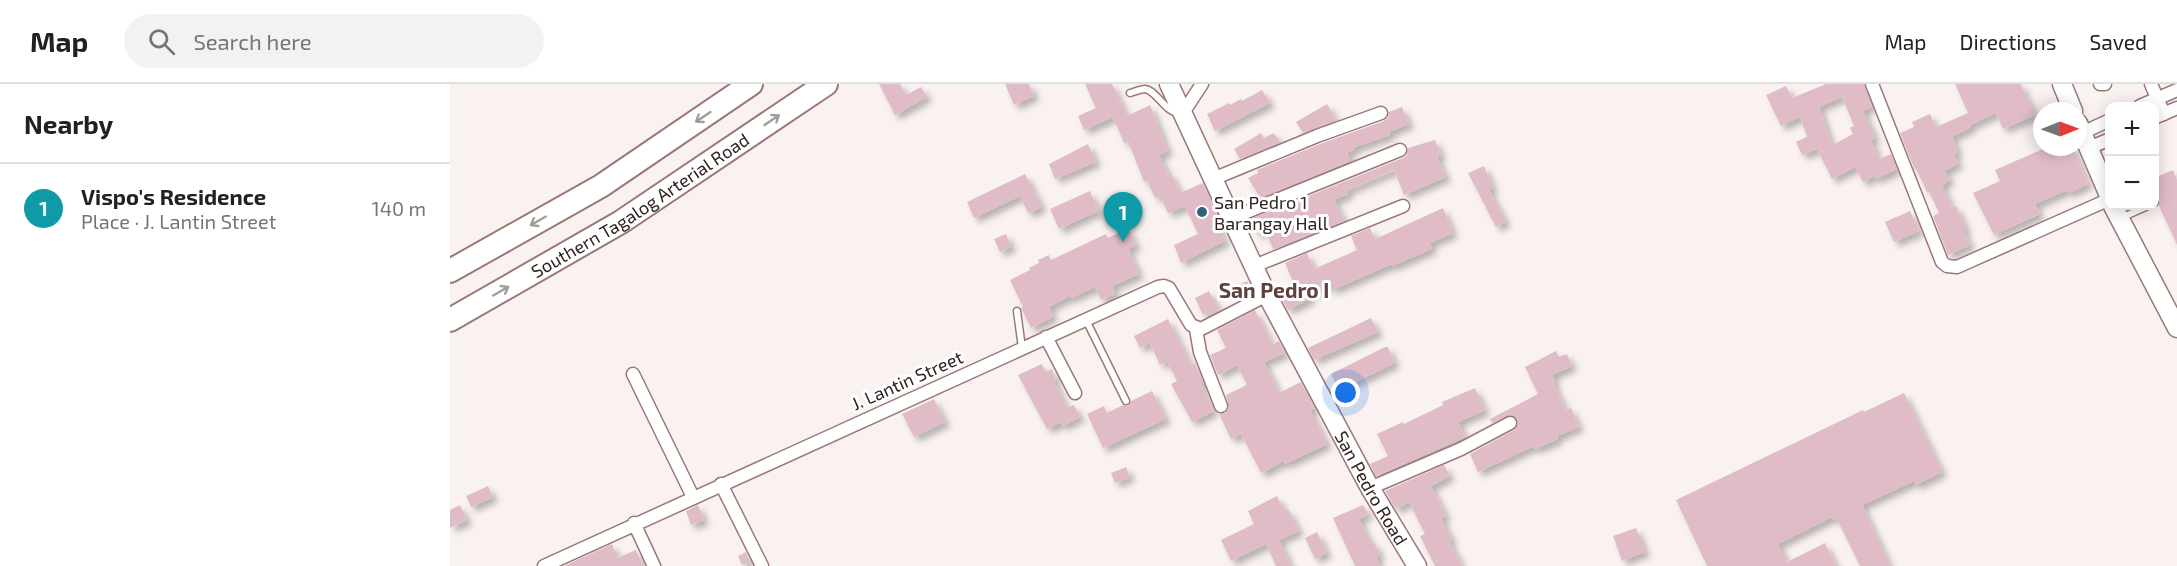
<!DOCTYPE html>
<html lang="en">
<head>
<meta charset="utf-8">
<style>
  body { margin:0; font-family:"Exo 2",sans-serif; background:#f2f2f2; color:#202124 }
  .controls { position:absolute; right:18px; top:18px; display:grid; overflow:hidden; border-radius:12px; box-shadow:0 3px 15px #0003 }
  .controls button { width:54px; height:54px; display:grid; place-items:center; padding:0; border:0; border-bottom:2px solid #e0e0e0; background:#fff; color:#202124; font:30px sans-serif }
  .compass { position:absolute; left:1583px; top:18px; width:54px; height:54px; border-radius:50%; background:#fff; box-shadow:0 3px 15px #0003; rotate:89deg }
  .you { position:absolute; left:896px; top:309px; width:21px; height:21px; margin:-15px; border:4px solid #fff; border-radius:50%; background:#1a73e8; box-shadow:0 0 0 9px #1a73e833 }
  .badge { display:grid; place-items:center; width:39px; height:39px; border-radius:50%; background:#ea580c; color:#fff; font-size:20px; font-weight:700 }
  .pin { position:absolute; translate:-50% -50px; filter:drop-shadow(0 2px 3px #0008) }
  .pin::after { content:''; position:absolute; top:32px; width:21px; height:18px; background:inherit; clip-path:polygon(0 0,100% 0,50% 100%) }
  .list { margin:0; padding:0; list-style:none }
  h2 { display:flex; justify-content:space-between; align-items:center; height:78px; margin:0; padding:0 24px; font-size:26px }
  h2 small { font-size:20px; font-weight:400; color:#757577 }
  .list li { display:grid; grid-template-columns:39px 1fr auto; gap:18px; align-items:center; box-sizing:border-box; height:90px; padding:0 24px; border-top:2px solid #e0e0e0 }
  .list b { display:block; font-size:22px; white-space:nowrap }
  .list p { margin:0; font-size:20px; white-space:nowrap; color:#757577 }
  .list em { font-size:20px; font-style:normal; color:#757577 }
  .icon { flex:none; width:33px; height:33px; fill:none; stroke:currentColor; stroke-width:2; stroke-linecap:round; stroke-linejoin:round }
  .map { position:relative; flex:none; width:1727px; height:482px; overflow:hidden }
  header { display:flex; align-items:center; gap:36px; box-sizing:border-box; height:84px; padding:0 30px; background:#fff; border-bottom:2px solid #e0e0e0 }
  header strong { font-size:28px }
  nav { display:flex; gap:33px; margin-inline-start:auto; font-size:21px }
  .search { width:420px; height:54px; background:#f2f2f2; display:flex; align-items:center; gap:15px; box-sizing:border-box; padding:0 21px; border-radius:33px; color:#757577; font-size:22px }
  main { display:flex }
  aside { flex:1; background:#fff }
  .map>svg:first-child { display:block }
</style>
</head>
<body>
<header>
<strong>Map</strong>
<div class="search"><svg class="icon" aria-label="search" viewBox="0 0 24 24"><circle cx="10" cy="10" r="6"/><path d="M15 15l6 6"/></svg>Search here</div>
<nav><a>Map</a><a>Directions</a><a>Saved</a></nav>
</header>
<main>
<aside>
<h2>Nearby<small></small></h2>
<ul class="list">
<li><span class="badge" style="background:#0f9aa8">1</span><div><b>Vispo's Residence</b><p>Place · J. Lantin Street</p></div><em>140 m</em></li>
</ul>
</aside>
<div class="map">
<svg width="1727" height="482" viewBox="0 0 1727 482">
  <defs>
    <filter id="shadow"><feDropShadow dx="5" dy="5" stdDeviation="3" flood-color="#0004"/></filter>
  </defs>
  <rect width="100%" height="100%" fill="#faf2f1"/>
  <!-- building -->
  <path fill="#e0bcc7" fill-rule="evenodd" filter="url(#shadow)" d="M429,0H450L456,11L471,3L477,13L445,31Z
    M555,0H579L584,12L564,21Z
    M635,0H662L677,32L700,21L718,67L709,71L718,91L721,89L728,105L731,104L732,108L753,99L768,133L765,134L775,157L731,179L724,161L748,150L735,122L718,129L710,112L705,114L697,97L694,98L678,57L674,59L663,33L634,46L628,32L646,24Z
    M1376,0H1414L1422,23L1413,27L1425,54L1421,56L1429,75L1441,70L1447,85L1426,95L1424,92L1413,98L1405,83L1382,95L1367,65L1352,71L1346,58L1357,53L1350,33L1331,42L1316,11L1336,2L1342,14ZM1392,13L1404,42L1400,44L1403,50L1382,61L1369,23Z
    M1505,0H1571L1585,31L1553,45L1546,29L1520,41L1521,43L1502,53L1508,68L1504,70L1508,80L1494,87L1500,95L1492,102L1502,124L1506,122L1516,145L1513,146L1520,161L1498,171L1483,132L1489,129L1479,107L1477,108L1466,85L1465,86L1450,49L1464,43L1462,38L1480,30L1486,43L1518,29Z
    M812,6L820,19L765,47L757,30L779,19L780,21L791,15L792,17Z
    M877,20L886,36L853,49L846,38Z
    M952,23L959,40L939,48L940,51L905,63V65L897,69L900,77L806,116L804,112L808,110L798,94L808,89L807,86L870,60L934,37L938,34L939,28Z
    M811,49L814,54L824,49L830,58L790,75L784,65Z
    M985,56L991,71L987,73L996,93L954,111L944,86L897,106L898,110L884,116L894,137L823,165L815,146L807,150L801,135L953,74L957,71L958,64Z
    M638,60L646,78L605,95L599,80Z
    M1604,63H1623L1638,100L1619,109L1617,106L1585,120L1590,130L1544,151L1523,109L1550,97L1545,86L1595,64L1596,67Z
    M1034,82L1043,104L1039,106L1056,138L1046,143L1018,89Z
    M1723,86L1727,96V161L1709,122L1710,116L1704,112V94Z
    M575,90L592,123L578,129L570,112L524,134L517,118Z
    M640,107L648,127L609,145L600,125Z
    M993,124L1003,149L980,159L982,165L942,182V180L882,206L880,200L858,210L861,214L838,226L827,205L843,198L835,179L857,169L864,185L907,166L901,152L920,144L925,155Z
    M1460,127L1469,147L1444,158L1435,138Z
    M678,144L686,162L678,165L689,190L662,202L665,210L651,216L645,203L621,214L620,212L599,223L603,233L581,244L571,224L573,223L560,196L580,186L579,184L589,179L588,176L599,171L601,176L656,150L658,154Z
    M556,150L561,163L550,168L544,155Z
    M797,197L801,206L791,211L787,202Z
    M759,207L769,227L760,231L758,228L753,231L745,214Z
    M805,226L822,261L829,257L835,269L814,278L829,309L851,298L864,324L860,326L877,360L835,380L834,377L811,389L791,350L781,355L769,330L775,329L779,324L776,311L797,301L787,281L768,291L760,271L776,264L767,246Z
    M921,234L928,248L864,276L858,264Z
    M718,235L741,281L745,279L753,298L751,300L764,327L742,338L721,300L727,297L717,277L710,281L700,259L690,264L684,252Z
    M935,263H938L945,279L889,306L881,290Z
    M1106,267L1109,273L1117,270L1122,282L1102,291L1105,298L1103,299L1116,326L1121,324L1129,343L1107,352L1108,355L1097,360L1085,365L1084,362L1028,388L1020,370L1064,346L1068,340L1067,335L1061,331L1042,339L1040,335L1088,310L1075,283Z
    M592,280L596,288L602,285L606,296L604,297L617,324L624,321L630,333L613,342L611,338L597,345L568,291Z
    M1025,304L1035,326L1008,338L1015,353L926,392L920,380L938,372L927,350L953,338L954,340L993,321L992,318Z
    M702,307L716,335L653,364L637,330L654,322L657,329L673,321L678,322L681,317Z
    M1454,309L1492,388L1466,401L1464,397L1412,421L1440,482H1410L1387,435L1384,436L1382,433L1328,460L1337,478L1375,459L1386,482H1257L1226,416L1413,326L1414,328Z
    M484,315L495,338L464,353L452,330Z
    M994,381L1000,392L981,402L996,432L991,434L1002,456L999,457L1012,482H985L970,452L975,450L959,418L946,425L935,407Z
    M676,383L680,393L665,399L661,389Z
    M38,402L43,413L21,423L16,412Z
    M827,412L834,427L838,425L849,447L829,456L841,482H826L816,460L781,477L771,456L804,440L798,427Z
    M10,421L17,436L0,444V426Z
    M248,421L254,436L241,441L236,427Z
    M913,421L918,430L909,435L921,460L924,458L930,471L926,473L930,482H905L883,434Z
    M1186,444L1195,468L1172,477L1163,452Z
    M867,448L877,469L865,475L855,454Z
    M162,460L167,474L186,466L193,482H114Z
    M296,468L300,477L292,481L288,472Z"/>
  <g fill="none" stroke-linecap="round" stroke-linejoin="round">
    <defs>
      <path id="lane" d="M680,9C684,8 691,5 695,5C706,6 714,27 728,29
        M1704,118H1705
        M1671,134L1698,122
        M567,227L572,264
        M636,236L676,317"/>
      <path id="street" d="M1422,0L1492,178L1497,182L1507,183L1660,115
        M1650,0H1655
        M1701,0L1714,30
        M1690,22L1727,6
        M733,29L752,0
        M1704,34L1727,24
        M1632,49L1660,36
        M1639,64L1660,55
        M763,95L867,52L931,29
        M782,134L950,66
        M804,182L953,122
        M746,245L750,268L771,322
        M596,253L625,309
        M183,290L243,413
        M271,400L312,482
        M920,404L1011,365L1060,339
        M184,439L204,482
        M94,482L708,203L714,202L719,204L741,241L751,245L817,211"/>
      <g id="secondary">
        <path id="s1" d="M719,0L817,211L920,404L967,482"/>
        <path d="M1612,0L1623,27"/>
        <path d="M1628,39L1660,114"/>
        <path d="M1663,122L1727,244"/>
      </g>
      <g id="highway">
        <path d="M0,187L151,102L301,0"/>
        <path id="s2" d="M0,236L171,138L376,0"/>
      </g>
    </defs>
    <!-- lane casing -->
    <use href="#lane" stroke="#9b7874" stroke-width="9"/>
    <!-- street casing -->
    <use href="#street" stroke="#9b7874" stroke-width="15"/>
    <!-- secondary casing -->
    <use href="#secondary" stroke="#9b7874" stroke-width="21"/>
    <!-- highway casing -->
    <use href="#highway" stroke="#9b7874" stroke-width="26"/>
    <!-- lane -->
    <use href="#lane" stroke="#fff" stroke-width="6"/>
    <!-- street -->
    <use href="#street" stroke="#fff" stroke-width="12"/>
    <!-- secondary -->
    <use href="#secondary" stroke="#fff" stroke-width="18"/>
    <!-- highway -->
    <use href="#highway" stroke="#fff" stroke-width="22"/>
  </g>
  <!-- one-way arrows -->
  <defs><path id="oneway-shaft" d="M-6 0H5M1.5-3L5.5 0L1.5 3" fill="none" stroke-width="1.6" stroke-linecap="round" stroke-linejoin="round" transform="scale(1.5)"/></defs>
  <g stroke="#a29c9b">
    <use href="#oneway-shaft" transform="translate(253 33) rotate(146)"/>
    <use href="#oneway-shaft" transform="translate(322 36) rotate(-34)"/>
    <use href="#oneway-shaft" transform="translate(88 137) rotate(150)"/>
    <use href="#oneway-shaft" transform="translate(51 207) rotate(-30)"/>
  </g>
  <!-- markers -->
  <circle fill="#2f617f" stroke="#fff" stroke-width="2" cx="752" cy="128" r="6"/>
  <g text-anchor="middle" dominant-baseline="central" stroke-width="6" stroke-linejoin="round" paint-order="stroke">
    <!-- poi labels -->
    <g font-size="18" fill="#302221" stroke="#fff" text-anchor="start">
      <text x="764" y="118">San Pedro 1<tspan x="764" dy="21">Barangay Hall</tspan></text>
    </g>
    <!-- street labels -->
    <g font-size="18" fill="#302221" stroke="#fff">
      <text stroke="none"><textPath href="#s2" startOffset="222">Southern Tagalog Arterial Road</textPath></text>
      <text transform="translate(457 296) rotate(-24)">J. Lantin Street</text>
      <text stroke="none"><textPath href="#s1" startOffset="452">San Pedro Road</textPath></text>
    </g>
    <!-- quarter labels -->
    <g font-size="21" font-weight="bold" fill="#5f403d" stroke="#fff">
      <text x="824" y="205">San Pedro I</text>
    </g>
  </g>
</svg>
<div class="controls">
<button>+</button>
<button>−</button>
</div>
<svg class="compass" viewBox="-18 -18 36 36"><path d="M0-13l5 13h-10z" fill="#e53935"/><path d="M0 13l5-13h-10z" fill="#757577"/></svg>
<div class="you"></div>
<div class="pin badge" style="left:673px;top:158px;background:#0f9aa8">1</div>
</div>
</main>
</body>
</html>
